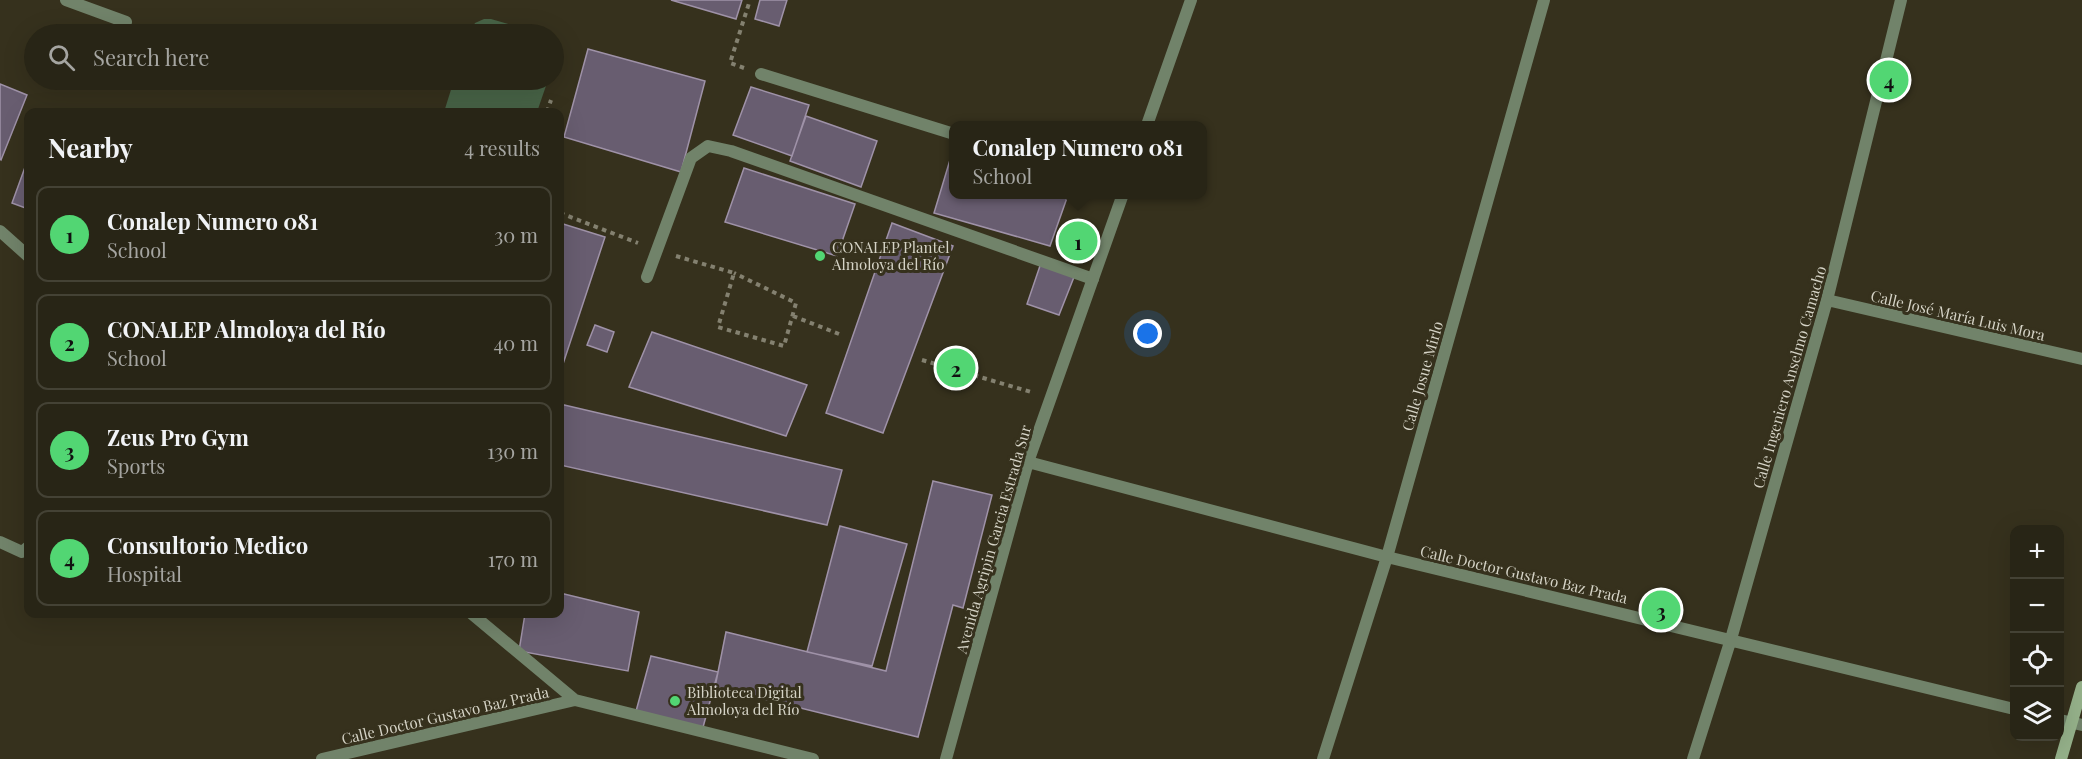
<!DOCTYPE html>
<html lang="en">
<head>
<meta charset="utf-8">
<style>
  body { margin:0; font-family:"Playfair Display",serif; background:#302d1f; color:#f1f3f6 }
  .controls { position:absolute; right:18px; bottom:18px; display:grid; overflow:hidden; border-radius:12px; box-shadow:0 6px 24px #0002 }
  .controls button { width:54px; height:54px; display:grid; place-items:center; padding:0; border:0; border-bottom:2px solid #444235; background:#282516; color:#f1f3f6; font:30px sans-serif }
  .you { position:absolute; left:1148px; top:334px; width:21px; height:21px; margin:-15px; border:4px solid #fff; border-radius:50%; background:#1a73e8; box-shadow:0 0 0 9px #1a73e833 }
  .badge { display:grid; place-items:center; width:39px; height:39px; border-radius:50%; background:#52d673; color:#111; font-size:20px; font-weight:700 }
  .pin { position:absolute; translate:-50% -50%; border:3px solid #fff; box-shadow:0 2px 6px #0006 }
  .popup { position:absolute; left:949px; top:121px; width:258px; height:78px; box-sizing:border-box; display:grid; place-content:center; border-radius:12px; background:#282516; filter:drop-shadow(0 2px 4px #0005); font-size:20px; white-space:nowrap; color:#a5a5a1 }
  .popup b { font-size:22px; color:#f1f3f6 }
  .popup::after { content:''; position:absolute; left:50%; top:100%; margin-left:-12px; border:12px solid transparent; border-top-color:#282516 }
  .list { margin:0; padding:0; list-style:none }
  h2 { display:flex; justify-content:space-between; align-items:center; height:78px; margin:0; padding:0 24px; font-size:26px }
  h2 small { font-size:20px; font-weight:400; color:#a5a5a1 }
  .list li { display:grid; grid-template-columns:39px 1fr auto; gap:18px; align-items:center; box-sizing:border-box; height:96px; margin:0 12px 12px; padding:0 12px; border:2px solid #444235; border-radius:12px }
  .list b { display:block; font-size:22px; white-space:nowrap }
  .list p { margin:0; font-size:20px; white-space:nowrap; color:#a5a5a1 }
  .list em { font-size:20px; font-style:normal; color:#a5a5a1 }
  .icon { flex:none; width:33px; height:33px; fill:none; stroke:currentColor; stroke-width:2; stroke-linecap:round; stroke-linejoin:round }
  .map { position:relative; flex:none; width:2082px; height:759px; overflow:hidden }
  .search { position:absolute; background:#282516; box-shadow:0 6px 24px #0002; left:24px; top:24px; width:540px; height:66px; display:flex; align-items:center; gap:15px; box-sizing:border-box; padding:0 21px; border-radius:33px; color:#a5a5a1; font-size:22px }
  .panel { position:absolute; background:#282516; box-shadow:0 6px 24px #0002; left:24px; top:108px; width:540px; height:510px; border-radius:12px }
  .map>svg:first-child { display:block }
</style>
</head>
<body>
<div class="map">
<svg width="2082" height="759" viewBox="0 0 2082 759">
  <rect width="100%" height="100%" fill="#36311d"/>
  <!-- green -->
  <path fill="#486447" d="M484,19H491L544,34H469L475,23Z
    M454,80H548L537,112H444Z"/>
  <!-- building -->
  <path fill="#685d70" stroke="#9f92a8" stroke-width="1.5" d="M671,0H742L736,19Z
    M760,0H787L779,26L755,19Z
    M588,49L705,81L681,172L564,137Z
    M0,84L27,95L1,160L0,159Z
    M751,87L809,105L792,156L733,135Z
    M806,116L877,141L861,187L790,161Z
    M28,159V209L12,203Z
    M950,160L954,161V194L1068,195L1050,246L934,213Z
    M744,168L855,204L837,256L725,222Z
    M560,223L605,237L562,367H560Z
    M892,223L953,246L883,433L826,413Z
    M1042,260L1076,272L1059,315L1027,304Z
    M595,325L614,332L607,352L587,345Z
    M652,332L807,385L786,436L629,387Z
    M560,404L842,470L827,525L560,465Z
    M933,481L992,495L963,608L953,605L918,737L715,687L726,632L886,671Z
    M840,526L907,544L872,666L807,652Z
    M560,593L639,612L628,671L519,651L525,614H560Z
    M651,656L718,672L702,731L635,715Z"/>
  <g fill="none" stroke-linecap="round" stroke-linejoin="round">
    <!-- path -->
    <path stroke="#848170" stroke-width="4" stroke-dasharray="4.5 4.5" stroke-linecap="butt" d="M744,68L730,63L750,0
      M547,112L551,100
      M560,213L638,243
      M676,256L734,273L718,327L784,346L796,303L734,273
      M793,316L839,334
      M922,360L1031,392"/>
    <!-- service -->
    <path stroke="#71836a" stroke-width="12" d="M647,277L691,158L708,146L731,151L1093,279"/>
    <!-- minor -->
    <path stroke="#71836a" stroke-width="12" d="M66,0L126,22
      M761,74L954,134
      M1147,125L1191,0
      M0,231L28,256
      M1827,300L2082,359
      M1028,462L1387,557L2014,709
      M0,542L22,552L28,547
      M472,614L575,700L813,759
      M2060,720L2082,725
      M322,759L575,700
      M946,759L1028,462L1123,194
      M1323,759L1387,557L1544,0
      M1693,759L1731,639L1827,300L1901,0"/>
    <!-- secondary -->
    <path stroke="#95b18a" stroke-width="12" d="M2061,759L2082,687"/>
  </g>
  <!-- markers -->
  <g fill="#52d673" stroke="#36311d" stroke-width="2">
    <circle cx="820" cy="256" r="6"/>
    <circle cx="675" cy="701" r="6"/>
  </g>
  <g text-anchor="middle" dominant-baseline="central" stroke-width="6" stroke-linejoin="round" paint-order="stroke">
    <!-- poi labels -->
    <g font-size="15" fill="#d5d3c6" stroke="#36311d" text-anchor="start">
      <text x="832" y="247">CONALEP Plantel<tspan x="832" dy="17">Almoloya del Río</tspan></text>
      <text x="687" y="692">Biblioteca Digital<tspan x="687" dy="17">Almoloya del Río</tspan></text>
    </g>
    <!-- street labels -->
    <g font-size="15" fill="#d5d3c6" stroke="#36311d">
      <text transform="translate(1958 315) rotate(13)">Calle José María Luis Mora</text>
      <text transform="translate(1422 376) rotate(-74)">Calle Josue Mirlo</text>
      <text transform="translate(1789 377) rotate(-74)">Calle Ingeniero Anselmo Camacho</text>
      <text transform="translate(993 539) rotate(-74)">Avenida Agripin Garcia Estrada Sur</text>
      <text transform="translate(1524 574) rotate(13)">Calle Doctor Gustavo Baz Prada</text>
      <text transform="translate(445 715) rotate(-13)">Calle Doctor Gustavo Baz Prada</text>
    </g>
  </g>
</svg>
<div class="controls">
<button>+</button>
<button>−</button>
<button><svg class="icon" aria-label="locate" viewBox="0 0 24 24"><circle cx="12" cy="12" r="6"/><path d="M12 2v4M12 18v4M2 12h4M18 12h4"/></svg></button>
<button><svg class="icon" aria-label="layers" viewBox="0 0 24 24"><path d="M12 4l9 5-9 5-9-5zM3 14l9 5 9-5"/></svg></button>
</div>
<div class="you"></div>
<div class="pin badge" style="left:1078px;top:241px">1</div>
<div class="popup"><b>Conalep Numero 081</b>School</div>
<div class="pin badge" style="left:956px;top:368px">2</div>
<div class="pin badge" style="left:1661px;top:610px">3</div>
<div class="pin badge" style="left:1889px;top:80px">4</div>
<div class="search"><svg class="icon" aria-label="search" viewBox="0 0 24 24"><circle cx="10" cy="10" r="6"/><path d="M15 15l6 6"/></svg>Search here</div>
<section class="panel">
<h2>Nearby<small>4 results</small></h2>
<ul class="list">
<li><span class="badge">1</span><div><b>Conalep Numero 081</b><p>School</p></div><em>30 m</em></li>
<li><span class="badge">2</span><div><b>CONALEP Almoloya del Río</b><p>School</p></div><em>40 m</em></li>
<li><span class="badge">3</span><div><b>Zeus Pro Gym</b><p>Sports</p></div><em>130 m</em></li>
<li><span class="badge">4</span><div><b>Consultorio Medico</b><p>Hospital</p></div><em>170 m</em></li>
</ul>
</section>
</div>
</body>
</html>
